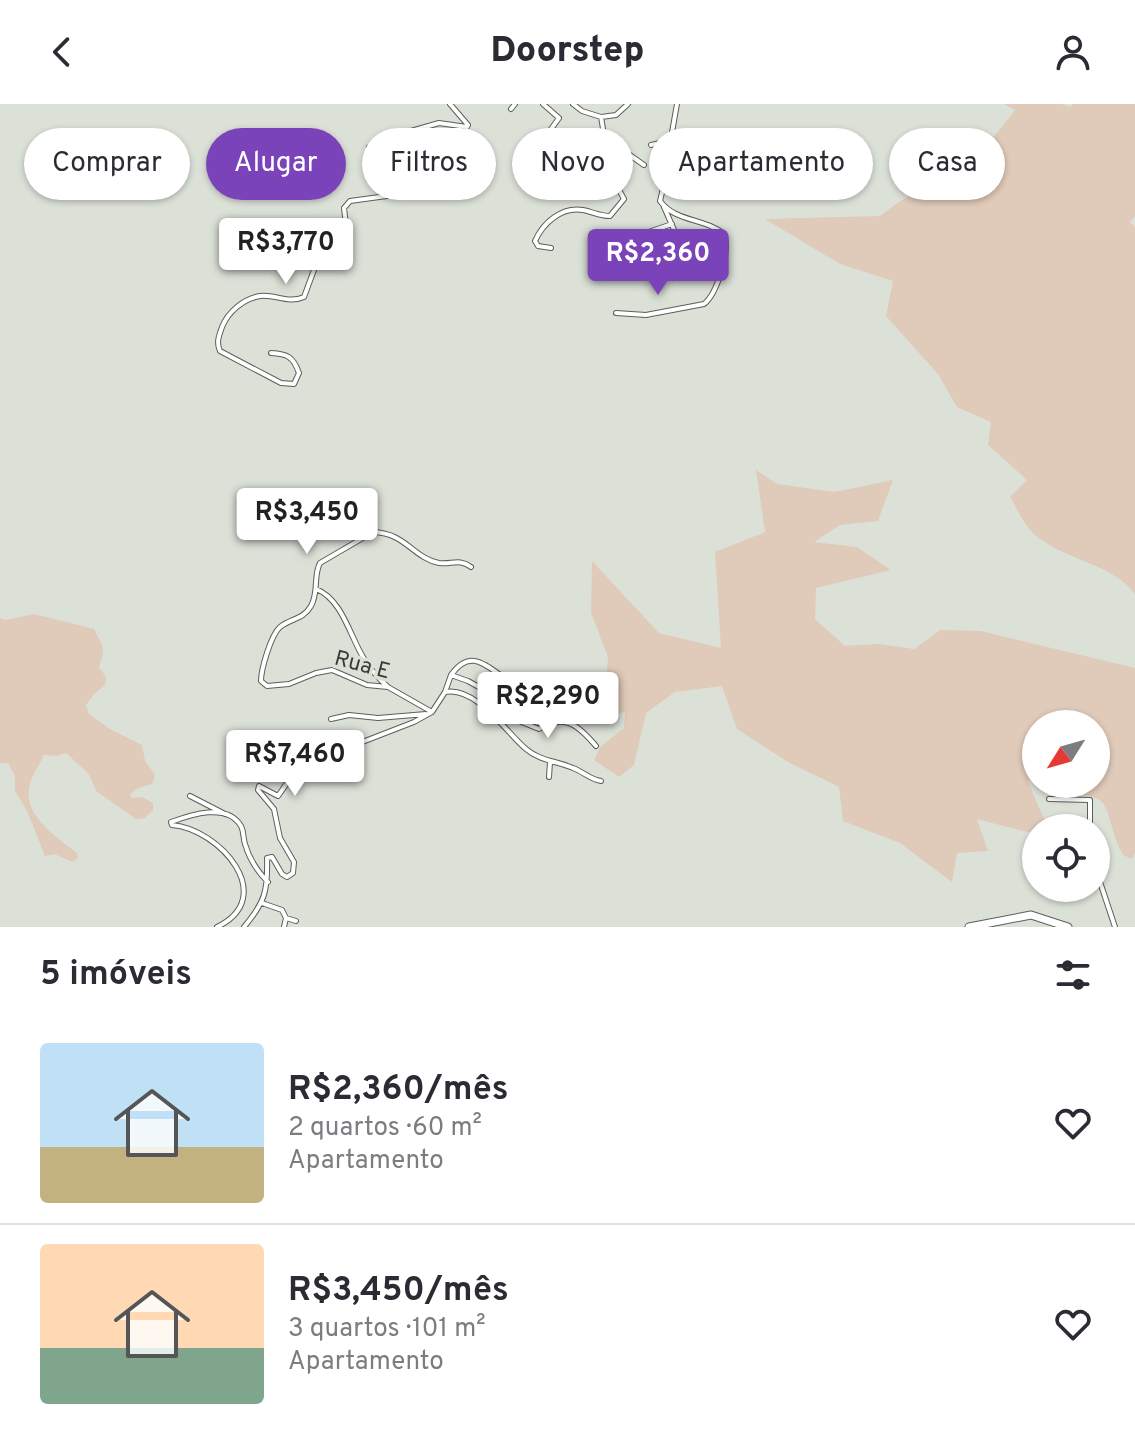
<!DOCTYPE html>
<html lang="pt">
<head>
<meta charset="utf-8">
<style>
  :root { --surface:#fff; --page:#f2f2f3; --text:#2b2b33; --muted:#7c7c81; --line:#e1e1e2; --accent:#7b43ba }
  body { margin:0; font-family:Overpass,sans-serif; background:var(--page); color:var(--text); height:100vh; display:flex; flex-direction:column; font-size:30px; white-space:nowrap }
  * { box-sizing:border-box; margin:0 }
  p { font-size:26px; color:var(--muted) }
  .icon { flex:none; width:44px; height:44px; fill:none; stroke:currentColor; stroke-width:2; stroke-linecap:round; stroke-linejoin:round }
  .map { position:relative; height:823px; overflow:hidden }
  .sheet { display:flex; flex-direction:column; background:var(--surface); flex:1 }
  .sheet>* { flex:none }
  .banner { position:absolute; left:24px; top:24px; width:1088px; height:72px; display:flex; gap:16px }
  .needle { width:52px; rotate:233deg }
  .buttons { position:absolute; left:1022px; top:606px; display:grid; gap:16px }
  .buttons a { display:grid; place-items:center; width:88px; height:88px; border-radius:50%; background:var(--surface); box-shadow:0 2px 6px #0004; font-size:40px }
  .price { position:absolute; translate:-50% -68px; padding:0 18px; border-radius:8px; background:#fff; color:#222; font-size:26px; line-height:52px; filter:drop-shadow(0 2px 4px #0008) }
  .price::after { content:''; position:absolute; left:50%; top:48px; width:24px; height:18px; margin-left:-12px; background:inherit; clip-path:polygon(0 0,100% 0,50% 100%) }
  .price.selected { background:var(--accent); color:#fff }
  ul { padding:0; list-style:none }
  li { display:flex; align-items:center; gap:24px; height:200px; padding:0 40px }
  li+li { border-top:2px solid var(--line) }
  li span { display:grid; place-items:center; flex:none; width:224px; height:160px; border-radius:8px; color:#555 }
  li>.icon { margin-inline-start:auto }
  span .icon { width:96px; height:96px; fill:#fffc; stroke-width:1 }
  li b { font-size:34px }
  h2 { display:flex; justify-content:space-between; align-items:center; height:96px; padding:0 40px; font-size:34px }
  .pill { padding:0 28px; border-radius:36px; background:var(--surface); box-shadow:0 2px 6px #0004; font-size:28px; line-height:72px }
  .pill.selected { background:var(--accent); color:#fff }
  header { display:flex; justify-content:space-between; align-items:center; height:104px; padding:0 40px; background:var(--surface); font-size:36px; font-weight:800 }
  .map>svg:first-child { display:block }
  .green { fill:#e0cab9 }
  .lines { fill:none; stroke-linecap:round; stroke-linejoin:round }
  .minor-casing { stroke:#5b5f58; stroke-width:6 }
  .primary-casing { stroke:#5b5f58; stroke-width:9 }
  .minor { stroke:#fff; stroke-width:4 }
  .primary { stroke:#fff; stroke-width:7 }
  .labels { text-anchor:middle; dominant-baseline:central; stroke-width:7; stroke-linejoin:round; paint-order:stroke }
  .street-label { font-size:22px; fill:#3a3b38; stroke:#dce1d8 }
</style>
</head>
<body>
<header><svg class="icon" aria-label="back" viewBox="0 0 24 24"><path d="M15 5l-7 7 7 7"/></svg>Doorstep<svg class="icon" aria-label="person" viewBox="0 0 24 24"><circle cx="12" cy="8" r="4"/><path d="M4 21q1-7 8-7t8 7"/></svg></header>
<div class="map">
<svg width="1135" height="823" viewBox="0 0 1135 823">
  <rect width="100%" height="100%" fill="#dce1d8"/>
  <path class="green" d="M1004,0H1062L1071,3L1072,0H1135V112L1130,118L1135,123V490C1112,459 1063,456 1034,430C1024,421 1017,405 1010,393L1027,376L988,341L991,318L957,303L938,270L886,212L893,177L840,160L765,115L880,112L896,100L980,50L1015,6Z
    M756,366L777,380L835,388L893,376L878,417L840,421L814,438L857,443L891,466L816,484L815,515L845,542L879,540L914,545L940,526L981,527L1135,564V749L1132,755L1123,751C1119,743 1115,735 1113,726C1106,705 1108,693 1081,691L1078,680H1096V620H1036V667L1028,678L1048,724H1036V727L1027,728L977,715L988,747L957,749L952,778L900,739L843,717L839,683L788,658L737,625L722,582L675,588L646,609L634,661L619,673L594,656L600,643L624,624L625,607L603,618L608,553L591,509L592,457L659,529L721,544L715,448L765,428Z
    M34,510L94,525C103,544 106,541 99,563L106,573L105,581L95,589L86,601L89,610L110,625L142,641L145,657L155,671L152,680L138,684L130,690L132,694L142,693L153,699V706L145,714L136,715L96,687L89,670L66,649L57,652L44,651C41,659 35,666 32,674C17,708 54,731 77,749L78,754L72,758L55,750L45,752L27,707L15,687V672L8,659H0V514L5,516Z"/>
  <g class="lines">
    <g class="minor-casing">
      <path id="minor" d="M543,0L559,14L544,35
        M511,5L515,0
        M601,13L616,11L628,0
        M607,40L624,47L644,61
        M651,41L670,37
        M632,132L640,131L672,120
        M551,144L538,142L535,137C543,119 562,102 583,106C593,108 600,112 610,112L624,95L611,71L601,13L582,7L573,0
        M650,170L665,164L675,128L664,103
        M616,209L646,211L704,200C717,190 731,145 724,130C705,114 675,118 660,97L670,55L671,34L677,0
        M271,249C287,250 293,252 299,269L294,280L281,279L220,247C216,238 219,232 222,223C228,208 243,195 260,192C275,190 288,200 304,193L321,147L347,129L344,104L350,97L416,88L426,83L425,78L391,61L369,43L383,35L439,19L467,23L468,21L450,0
        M316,485C342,495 350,532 363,553C369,564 378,574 388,583
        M451,571C470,544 485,561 506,575C513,581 534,586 543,586C550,586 556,582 561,578
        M445,588L451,571L468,577L497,593
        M432,608L388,583L367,581L332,566L316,569L289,580L267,582L261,577C261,565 271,531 280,523C291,514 303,516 311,502C319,488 313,472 320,459L373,428C406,429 413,454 439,459C451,461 459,454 471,463
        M331,615L349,611L378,614L426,610
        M501,616L509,613L539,625C565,609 578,621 596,642
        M549,673L550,658
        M190,692L225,710
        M1049,695L1090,696V724
        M1096,766L1115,823
        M262,799L282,806L286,814L284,823
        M286,814L296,817
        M217,823C279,793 220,725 172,721L171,718C190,711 227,698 241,722C244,728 243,734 245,740C249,754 258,768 268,778
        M244,823C265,798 268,787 267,754L272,753L282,770L287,773L293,769L294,758L280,734L274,705L258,686L259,682L278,692L292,672L308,659L414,618L432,608L445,588C476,582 506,628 526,645C540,657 557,657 573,664C584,668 589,675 601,677"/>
    </g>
    <g class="primary-casing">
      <path id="primary" d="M969,823L1031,811L1068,823"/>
    </g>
    <use href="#minor" class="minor"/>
    <use href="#primary" class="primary"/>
  </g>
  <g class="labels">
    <g class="street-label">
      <text transform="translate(362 562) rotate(15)">Rua E</text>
    </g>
  </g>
</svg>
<div class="buttons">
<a><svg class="needle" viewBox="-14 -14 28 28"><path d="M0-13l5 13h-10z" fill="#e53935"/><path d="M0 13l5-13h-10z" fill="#7c7c81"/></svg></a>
<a><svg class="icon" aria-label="locate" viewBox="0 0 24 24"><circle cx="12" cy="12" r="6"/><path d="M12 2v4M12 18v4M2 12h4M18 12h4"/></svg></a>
</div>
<b class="price" style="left:286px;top:182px">R$3,770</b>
<b class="price selected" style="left:658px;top:193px">R$2,360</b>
<b class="price" style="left:307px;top:452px">R$3,450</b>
<b class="price" style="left:548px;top:636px">R$2,290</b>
<b class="price" style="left:295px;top:694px">R$7,460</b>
<div class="banner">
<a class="pill">Comprar</a>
<a class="pill selected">Alugar</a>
<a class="pill">Filtros</a>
<a class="pill">Novo</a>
<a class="pill">Apartamento</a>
<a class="pill">Casa</a>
</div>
</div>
<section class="sheet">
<h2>5 imóveis<svg class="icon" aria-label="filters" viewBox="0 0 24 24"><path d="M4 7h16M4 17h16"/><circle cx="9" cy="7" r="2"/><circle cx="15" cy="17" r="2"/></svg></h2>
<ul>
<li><span style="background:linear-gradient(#bfe0f5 65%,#c2b280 0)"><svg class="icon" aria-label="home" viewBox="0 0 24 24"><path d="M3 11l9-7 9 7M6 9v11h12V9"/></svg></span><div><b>R$2,360/mês</b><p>2 quartos · 60 m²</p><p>Apartamento</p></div><svg class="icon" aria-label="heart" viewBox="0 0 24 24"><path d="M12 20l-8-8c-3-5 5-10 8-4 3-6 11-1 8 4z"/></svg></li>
<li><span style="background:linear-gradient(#ffd9b3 65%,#7fa58c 0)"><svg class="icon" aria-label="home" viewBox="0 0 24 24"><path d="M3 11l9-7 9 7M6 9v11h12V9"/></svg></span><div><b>R$3,450/mês</b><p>3 quartos · 101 m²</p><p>Apartamento</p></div><svg class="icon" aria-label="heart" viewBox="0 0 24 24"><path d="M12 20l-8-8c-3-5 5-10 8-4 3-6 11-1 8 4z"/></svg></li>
</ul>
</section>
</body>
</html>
